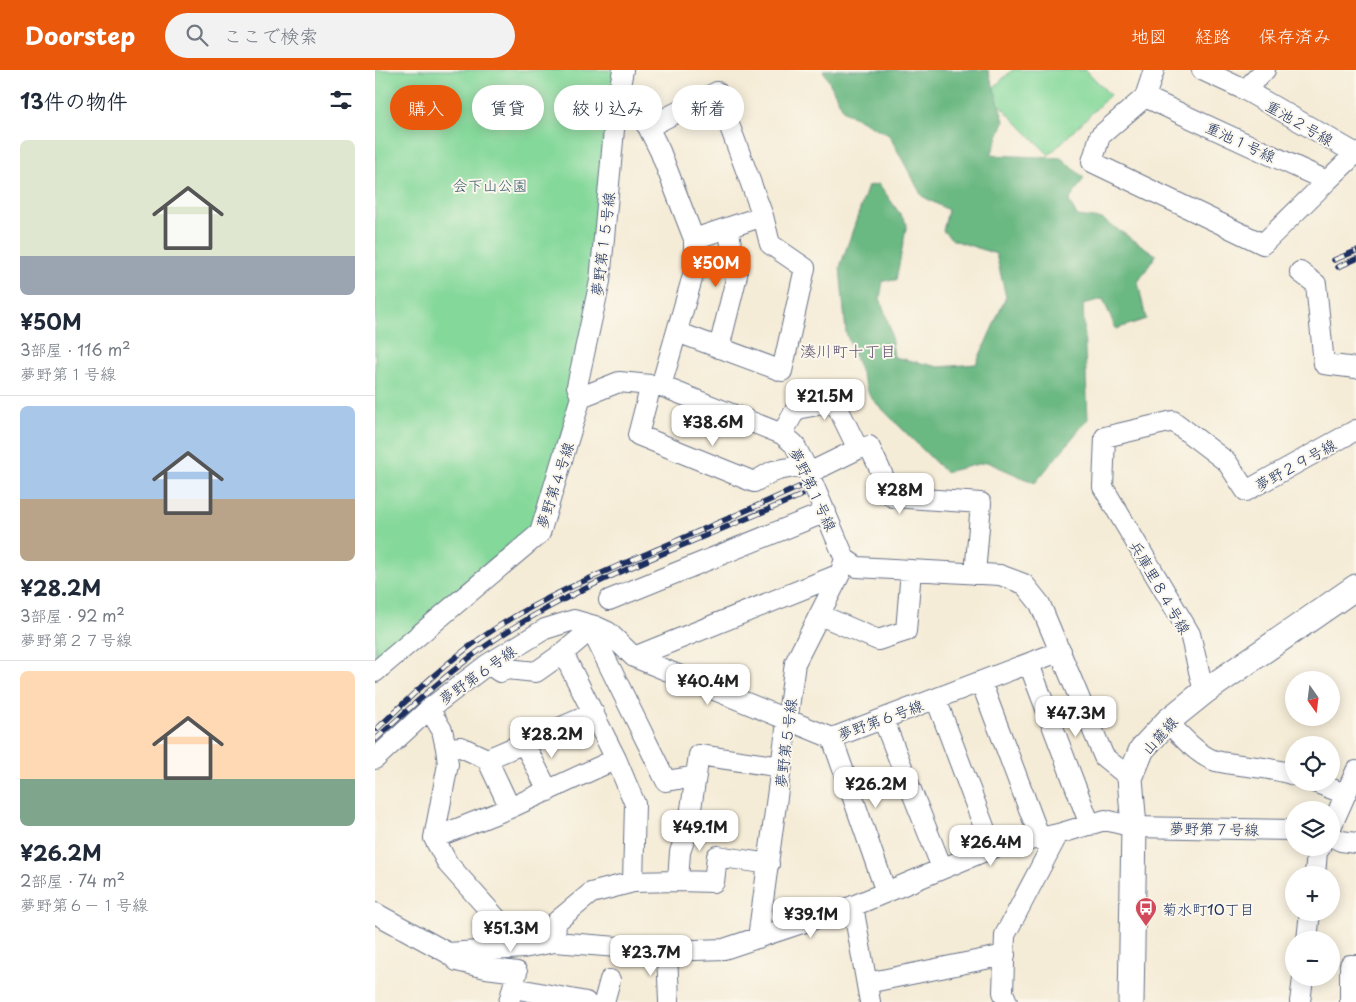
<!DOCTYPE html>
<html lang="ja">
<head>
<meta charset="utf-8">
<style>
  :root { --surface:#fff; --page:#f2f2f3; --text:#1f2937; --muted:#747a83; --line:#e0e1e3; --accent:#ea580c }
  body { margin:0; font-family:"Playpen Sans","Klee One",sans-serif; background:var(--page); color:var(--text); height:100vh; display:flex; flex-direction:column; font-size:19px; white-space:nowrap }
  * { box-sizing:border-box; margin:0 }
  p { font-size:16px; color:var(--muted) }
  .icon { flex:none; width:28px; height:28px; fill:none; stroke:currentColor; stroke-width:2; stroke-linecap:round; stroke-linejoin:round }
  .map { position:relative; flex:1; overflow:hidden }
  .drawer { display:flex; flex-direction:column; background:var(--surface); width:375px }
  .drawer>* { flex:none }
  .banner { position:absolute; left:15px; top:15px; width:475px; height:45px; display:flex; gap:10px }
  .needle { width:32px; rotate:166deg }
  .buttons { position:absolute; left:910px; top:601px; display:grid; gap:10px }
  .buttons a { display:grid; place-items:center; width:55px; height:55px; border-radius:50%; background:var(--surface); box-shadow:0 2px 12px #0003; font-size:25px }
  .price { position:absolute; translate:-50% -42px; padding:0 11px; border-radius:10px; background:#fff; color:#222; font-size:16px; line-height:32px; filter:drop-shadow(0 1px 2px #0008) }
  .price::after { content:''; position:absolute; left:50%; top:30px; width:15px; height:11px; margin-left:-8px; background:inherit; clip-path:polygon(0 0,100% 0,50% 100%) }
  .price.current { background:var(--accent); color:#fff }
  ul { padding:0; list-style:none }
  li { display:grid; align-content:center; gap:10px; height:265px; padding:0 20px }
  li+li { border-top:1px solid var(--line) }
  li span { display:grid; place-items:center; height:155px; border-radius:8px; color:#555 }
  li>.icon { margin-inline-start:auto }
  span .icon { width:90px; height:90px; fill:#fffc; stroke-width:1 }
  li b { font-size:21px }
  h2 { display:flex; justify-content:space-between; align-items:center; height:60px; padding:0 20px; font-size:21px }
  .chip { padding:0 18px; border-radius:22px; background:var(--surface); box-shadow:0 2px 12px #0003; font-size:18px; line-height:45px }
  .chip.current { background:var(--accent); color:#fff }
  header { display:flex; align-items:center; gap:30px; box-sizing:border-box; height:70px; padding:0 25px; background:var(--accent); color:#fff }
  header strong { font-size:24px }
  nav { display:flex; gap:28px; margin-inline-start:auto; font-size:18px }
  .search { width:350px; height:45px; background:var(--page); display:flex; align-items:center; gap:12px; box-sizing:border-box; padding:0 18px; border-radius:28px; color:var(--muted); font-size:19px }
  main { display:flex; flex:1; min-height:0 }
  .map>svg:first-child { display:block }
  .green { fill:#84d89a; stroke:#50847c }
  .forest { fill:#6bb882; stroke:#437470 }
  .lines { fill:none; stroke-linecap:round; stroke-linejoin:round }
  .minor-casing { stroke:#677188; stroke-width:22 }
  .major-casing { stroke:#677188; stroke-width:27 }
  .minor { stroke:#fff; stroke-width:20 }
  .major { stroke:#fff; stroke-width:25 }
  .rail-casing { stroke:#1b2f5e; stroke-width:5.5 }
  .rail { stroke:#fbf7ec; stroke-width:4; stroke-dasharray:11; stroke-linecap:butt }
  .labels { text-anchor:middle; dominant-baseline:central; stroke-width:4; stroke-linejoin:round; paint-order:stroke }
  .street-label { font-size:15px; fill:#1b2f5e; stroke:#fbf7ec }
  .park-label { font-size:15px; fill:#35596d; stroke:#fbf7ec }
  .poi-label { font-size:15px; fill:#1b2f5e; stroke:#fbf7ec; text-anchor:start }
  .neighbourhood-label { font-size:16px; fill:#605472; stroke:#fbf7ec }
</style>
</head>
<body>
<header>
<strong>Doorstep</strong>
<div class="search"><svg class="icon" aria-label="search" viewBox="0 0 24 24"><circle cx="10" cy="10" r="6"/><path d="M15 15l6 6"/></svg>ここで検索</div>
<nav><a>地図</a><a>経路</a><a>保存済み</a></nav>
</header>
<main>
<section class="drawer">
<h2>13件の物件<svg class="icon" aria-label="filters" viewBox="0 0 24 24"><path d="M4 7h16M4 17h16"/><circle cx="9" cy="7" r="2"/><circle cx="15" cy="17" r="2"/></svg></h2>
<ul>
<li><span style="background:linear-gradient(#dfe7d0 75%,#9aa5b1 0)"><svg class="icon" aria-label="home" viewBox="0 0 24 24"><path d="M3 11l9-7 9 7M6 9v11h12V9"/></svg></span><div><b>¥50M</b><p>3部屋 · 116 m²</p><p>夢野第１号線</p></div></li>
<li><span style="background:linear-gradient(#a9c7e8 60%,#b9a48a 0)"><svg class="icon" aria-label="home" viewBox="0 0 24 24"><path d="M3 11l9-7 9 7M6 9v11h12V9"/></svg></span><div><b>¥28.2M</b><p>3部屋 · 92 m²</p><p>夢野第２７号線</p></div></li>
<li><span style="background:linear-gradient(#ffd9b3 70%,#7fa58c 0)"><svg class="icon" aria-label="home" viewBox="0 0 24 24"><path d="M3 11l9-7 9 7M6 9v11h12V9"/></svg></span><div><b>¥26.2M</b><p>2部屋 · 74 m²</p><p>夢野第６－１号線</p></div></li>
</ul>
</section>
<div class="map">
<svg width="981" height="932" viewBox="0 0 981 932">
  <rect width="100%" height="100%" fill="#fbf7ec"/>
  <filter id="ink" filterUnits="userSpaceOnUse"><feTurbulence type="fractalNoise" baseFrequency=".02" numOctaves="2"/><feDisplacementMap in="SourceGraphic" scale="10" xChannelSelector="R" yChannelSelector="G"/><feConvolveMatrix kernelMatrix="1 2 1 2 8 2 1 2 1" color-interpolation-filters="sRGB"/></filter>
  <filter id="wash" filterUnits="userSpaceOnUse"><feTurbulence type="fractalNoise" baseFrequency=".0096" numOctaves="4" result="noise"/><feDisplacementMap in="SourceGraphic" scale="20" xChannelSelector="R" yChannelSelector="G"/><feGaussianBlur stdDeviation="1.12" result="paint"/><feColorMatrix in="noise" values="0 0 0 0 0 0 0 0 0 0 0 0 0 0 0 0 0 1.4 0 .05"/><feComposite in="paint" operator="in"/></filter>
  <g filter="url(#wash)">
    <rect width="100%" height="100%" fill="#f5ecd7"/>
    <path class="green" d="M0,0H241L220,210L196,338L159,454L113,496L0,592Z
      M637,0H711L735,25L674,85L613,23Z"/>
    <path class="forest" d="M448,0H613L629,51L616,85L686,88L709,108L694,131L702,146L727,149L781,185L763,212L771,249L741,259L728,229L708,234L713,349L660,413L612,392L570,402L495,327L471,263L465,197L493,116L504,114L532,154L521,210L508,211L505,228L515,258L519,287L564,297L601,294L631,227L621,184L578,170L568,161L573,140L547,126L514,65L469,41Z"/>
  </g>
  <g filter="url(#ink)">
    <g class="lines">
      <g class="minor-casing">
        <path id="minor" d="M779,0L770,27L952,111L981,83
          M827,0L870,20L980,83
          M244,19L273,57L285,81L319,169V202L286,316L407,364L419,374L430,395L470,489L482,497L625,505L649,514L665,534L729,687L755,708
          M870,20L890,0
          M770,27L725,66L717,92L888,174L952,111
          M273,57L342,22L388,146L395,174L430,198L407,301L302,262
          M319,169L388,146
          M925,202L941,214L949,294L981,298
          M344,278L362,205L353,158
          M276,315L263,365L379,412L398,401L430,395
          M206,327L202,316L225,211L241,38L248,0
          M407,364L421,339L460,332L483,379
          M434,403L483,379L494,376L518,427L606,433L600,504
          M234,530L451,442
          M445,545L503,570L531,561L536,500
          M216,559L291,711L321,706
          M259,587L465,504
          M113,594L125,602L132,599L161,602L188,583
          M654,594L715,755
          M0,602L165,463L206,327L244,312L286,316
          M606,612L665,768
          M829,622L815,564L728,417L730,367L798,351L852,392L871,421L981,360
          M561,629L617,778
          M54,639L67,660L71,678L73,694L59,768L73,794L148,878
          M508,649L567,798
          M793,651C803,664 825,687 841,691C867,697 894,696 919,705
          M457,668L511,822
          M149,673L173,721
          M71,678L86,677L112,689L219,643
          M0,689L54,639L113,594L170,559L199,550L220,556L233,562L259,587L457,668L686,581
          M112,689L135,738
          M939,712L970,724
          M956,757L981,701
          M956,766L966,771L981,773
          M59,768L135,738L241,689
          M940,805L942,782L945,778
          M303,811L305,782L313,759L324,685L407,697
          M258,812L303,811L339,812L342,786L394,794
          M478,836L495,932
          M0,843L73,883L82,891L111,898L142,902L134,932
          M383,868L420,593L465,504L470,489
          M932,870L935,842
          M180,872L181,852L216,823L258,812L260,734L241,689L188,583L220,556
          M292,881L294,932
          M73,883L148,878L180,872L292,881L349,879L478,836L617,778L683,764L730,750L759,757L919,760
          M492,913L630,885
          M139,918L211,932
          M229,932L235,910
          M632,932L628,922L630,865L683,764
          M925,932L928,908
          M975,932V895H981"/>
      </g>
      <g class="major-casing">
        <path id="major" d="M756,932L759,757L755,708L767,679L793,651L829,622L981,517"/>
      </g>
      <use href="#minor" class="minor"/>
      <use href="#major" class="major"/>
      <g class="rail-casing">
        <path id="rail" d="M959,190L981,181
          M963,197L981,189
          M2,659C39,623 77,586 121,558C172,525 229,502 285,478C331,458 378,438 424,417
          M0,670C40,633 80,596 125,566C216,507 328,469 427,425"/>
      </g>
      <use href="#rail" class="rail"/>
    </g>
  </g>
  <defs>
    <g id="bus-pin" transform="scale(1.125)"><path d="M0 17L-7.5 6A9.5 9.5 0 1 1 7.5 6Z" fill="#d1495b" stroke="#fbf7ec"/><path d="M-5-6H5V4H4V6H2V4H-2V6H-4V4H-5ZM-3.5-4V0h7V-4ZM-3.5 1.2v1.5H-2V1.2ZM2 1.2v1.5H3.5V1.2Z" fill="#fff"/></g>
  </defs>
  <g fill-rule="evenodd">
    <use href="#bus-pin" x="771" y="838"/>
  </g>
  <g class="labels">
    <g class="street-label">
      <text transform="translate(925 52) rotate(30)">重池２号線</text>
      <text transform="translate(866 71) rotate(25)">重池１号線</text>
      <text transform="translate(227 174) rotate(-83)">夢野第１５号線</text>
      <text transform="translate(920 394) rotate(-29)">夢野２９号線</text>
      <text transform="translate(179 415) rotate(-72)">夢野第４号線</text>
      <text transform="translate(439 419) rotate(65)">夢野第１号線</text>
      <text transform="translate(786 517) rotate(60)">兵庫里８４号線</text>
      <text transform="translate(102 604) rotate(-35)">夢野第６号線</text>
      <text transform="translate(505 649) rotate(-20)">夢野第６号線</text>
      <text transform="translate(784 665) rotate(-48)">山麓線</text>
      <text transform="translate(410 673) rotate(-83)">夢野第５号線</text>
      <text transform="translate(839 758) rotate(1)">夢野第７号線</text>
    </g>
    <g class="park-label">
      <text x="115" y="114">会下山公園</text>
    </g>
    <g class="poi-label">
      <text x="787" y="838">菊水町10丁目</text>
    </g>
    <g class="neighbourhood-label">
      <text x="473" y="280">湊川町十丁目</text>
    </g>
  </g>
</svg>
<div class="buttons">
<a><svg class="needle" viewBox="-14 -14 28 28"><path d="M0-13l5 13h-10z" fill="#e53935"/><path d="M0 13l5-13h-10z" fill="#747a83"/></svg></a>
<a><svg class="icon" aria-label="locate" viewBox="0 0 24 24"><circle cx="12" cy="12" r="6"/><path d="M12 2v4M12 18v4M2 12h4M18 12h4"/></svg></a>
<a><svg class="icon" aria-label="layers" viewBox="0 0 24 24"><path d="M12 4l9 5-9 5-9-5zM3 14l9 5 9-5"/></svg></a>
<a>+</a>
<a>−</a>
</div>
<b class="price current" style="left:341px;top:218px">¥50M</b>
<b class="price" style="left:450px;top:351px">¥21.5M</b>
<b class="price" style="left:338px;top:377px">¥38.6M</b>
<b class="price" style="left:525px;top:445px">¥28M</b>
<b class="price" style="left:333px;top:636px">¥40.4M</b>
<b class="price" style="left:701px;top:668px">¥47.3M</b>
<b class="price" style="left:177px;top:689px">¥28.2M</b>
<b class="price" style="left:501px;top:739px">¥26.2M</b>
<b class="price" style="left:325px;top:782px">¥49.1M</b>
<b class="price" style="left:616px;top:797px">¥26.4M</b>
<b class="price" style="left:436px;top:869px">¥39.1M</b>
<b class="price" style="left:136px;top:883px">¥51.3M</b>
<b class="price" style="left:276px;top:907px">¥23.7M</b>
<div class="banner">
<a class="chip current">購入</a>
<a class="chip">賃貸</a>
<a class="chip">絞り込み</a>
<a class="chip">新着</a>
</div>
</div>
</main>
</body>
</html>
